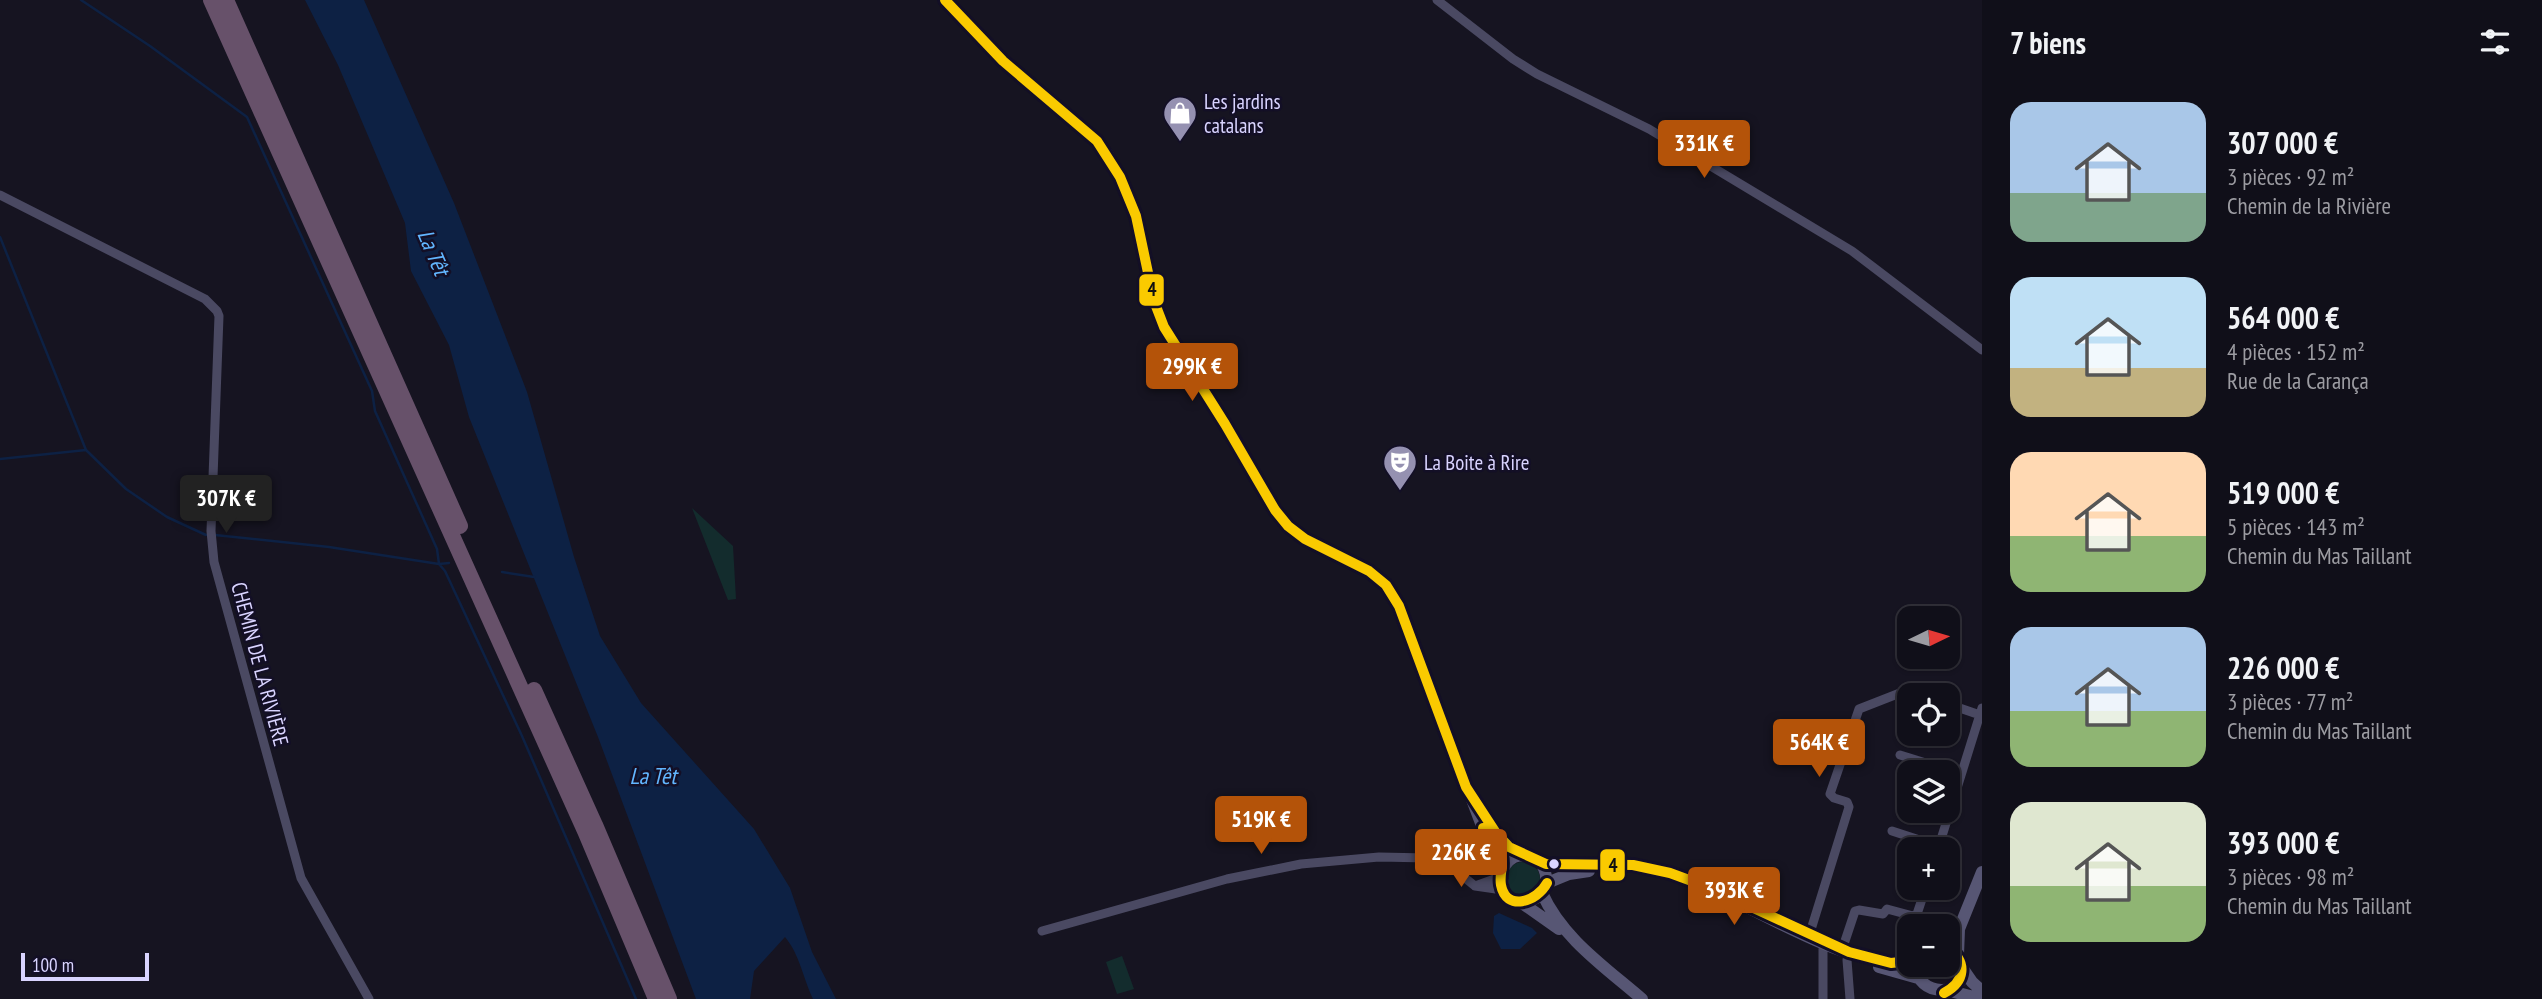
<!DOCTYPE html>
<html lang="fr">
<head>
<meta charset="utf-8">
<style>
  :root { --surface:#100f19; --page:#191822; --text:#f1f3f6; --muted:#9c9ca2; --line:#302f38; --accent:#b45309 }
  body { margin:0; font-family:"PT Sans Narrow",sans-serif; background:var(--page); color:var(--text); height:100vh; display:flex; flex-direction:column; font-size:26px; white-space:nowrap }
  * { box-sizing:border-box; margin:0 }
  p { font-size:23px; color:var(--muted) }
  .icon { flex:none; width:38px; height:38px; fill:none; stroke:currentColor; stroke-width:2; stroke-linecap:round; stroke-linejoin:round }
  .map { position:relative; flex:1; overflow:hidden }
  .drawer { display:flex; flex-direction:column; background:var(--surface); width:560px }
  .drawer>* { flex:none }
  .needle { width:46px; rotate:85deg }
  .tools { position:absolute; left:1897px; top:606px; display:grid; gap:14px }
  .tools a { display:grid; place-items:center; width:63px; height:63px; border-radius:14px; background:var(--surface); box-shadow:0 2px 5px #0004,0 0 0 2px var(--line); font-size:35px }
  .scale { position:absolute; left:21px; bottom:18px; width:128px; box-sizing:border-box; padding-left:7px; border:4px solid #d9d4ff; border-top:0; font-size:19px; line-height:24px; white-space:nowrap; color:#d9d4ff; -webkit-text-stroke:5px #130f26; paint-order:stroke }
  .price { position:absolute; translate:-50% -60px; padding:0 16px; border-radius:7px; background:var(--accent); color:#fff; font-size:23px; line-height:46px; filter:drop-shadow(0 2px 4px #0008) }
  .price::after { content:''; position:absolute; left:50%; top:42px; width:21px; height:16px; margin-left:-10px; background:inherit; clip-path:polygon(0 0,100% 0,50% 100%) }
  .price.active { background:#222; color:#fff }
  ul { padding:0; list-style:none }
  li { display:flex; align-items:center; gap:21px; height:175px; padding:0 28px }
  li span { display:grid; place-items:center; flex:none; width:196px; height:140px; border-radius:21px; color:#555 }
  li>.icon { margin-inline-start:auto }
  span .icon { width:84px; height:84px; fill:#fffc; stroke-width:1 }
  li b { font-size:30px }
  h2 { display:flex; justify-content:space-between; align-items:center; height:84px; padding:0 28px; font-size:30px }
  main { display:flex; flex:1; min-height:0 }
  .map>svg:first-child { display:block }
  .green { fill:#132c2d }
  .water { fill:#0d2144 }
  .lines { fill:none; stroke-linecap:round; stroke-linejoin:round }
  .stream { stroke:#0d2144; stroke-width:2.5 }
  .street { stroke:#4a4962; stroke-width:9 }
  .secondary { stroke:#575674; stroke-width:12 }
  .highway { stroke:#67516a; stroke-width:16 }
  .bus-1-casing { stroke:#130f26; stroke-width:16 }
  .bus-1 { stroke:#faca00; stroke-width:10 }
  .bus-dot { fill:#d9d4ff; stroke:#130f26; stroke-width:2.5 }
  .labels { text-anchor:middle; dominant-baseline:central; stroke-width:5; stroke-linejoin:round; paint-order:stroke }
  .poi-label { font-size:21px; fill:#d9d4ff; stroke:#130f26; text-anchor:start }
  .street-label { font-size:21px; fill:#d9d4ff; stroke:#130f26 }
  .water-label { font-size:23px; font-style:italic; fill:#62b6ff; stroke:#130f26 }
  .line-badge { stroke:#130f26; stroke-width:2.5 }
  .pale-badge-label { font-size:19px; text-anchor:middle; font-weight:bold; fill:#111 }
</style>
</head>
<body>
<main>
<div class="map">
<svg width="1982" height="999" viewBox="0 0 1982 999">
  <rect width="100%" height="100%" fill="#161421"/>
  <path class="green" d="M692,508L733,546L736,599L728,600Z
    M1506 879a17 17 0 1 1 34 0a17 17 0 1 1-34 0Z
    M1122,956L1134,989L1117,994L1106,962Z"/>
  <path class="water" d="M305,0H364L454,203L527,392L574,557L600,636L641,703L754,829L790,888L812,952L836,999H813C803,978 800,955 785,937L754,971L750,999H696L598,737L469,417L449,345L411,271L405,223L338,65Z
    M1499,913L1532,928L1537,933L1520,949H1501L1493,933L1494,916Z"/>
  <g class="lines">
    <path class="stream" d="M81,0L150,46L247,117L372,391L375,411L437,549L439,564L445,571L522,736L636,999
      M0,237L86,450L126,489L167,517L206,535
      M0,459L86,450
      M215,535L329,547L439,564L449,563
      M502,572L534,577"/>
    <path class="street" d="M1437,0L1513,59L1537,74L1649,129L1852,251L1982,350
      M0,195L205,299L217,311L219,316L211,531L214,562L301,878L369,999
      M1948,704L1980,715
      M1900,755L1961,774
      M1892,831L1938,846
      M1938,849L1982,708
      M1500,877L1475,886L1503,890
      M1042,931L1227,879L1301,864L1379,857L1428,858L1439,860L1450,866L1475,886
      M1809,936L1849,807L1847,802L1834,798L1830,794L1859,709L1905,691L1918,695
      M1823,949V999
      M1842,950L1855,911L1859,910L1883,914L1887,909L1913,916L1917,914L1926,887
      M1847,960L1850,999"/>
    <path class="secondary" d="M945,0L1003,61L1097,141L1108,155L1120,177L1136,216L1154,301L1164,327L1225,424L1275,510L1288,526L1305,539L1369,571L1386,585L1399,606L1482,826C1488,834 1497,843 1500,853C1505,870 1493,906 1527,901C1549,898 1551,873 1538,860
      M1493,828L1509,847L1524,855
      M1502,870C1518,841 1536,864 1558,865C1597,866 1632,862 1670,873C1737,893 1842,971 1909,961
      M1547,883L1569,874L1589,871
      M1542,893C1562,938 1605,967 1642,999
      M1519,901L1559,929
      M1958,955L1959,929L1982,872
      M1917,964C1913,999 1972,998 1962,964C1960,956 1955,951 1948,948
      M1879,967L1918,978
      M1963,969L1972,982L1982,991
      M1950,991L1982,999"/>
    <path class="highway" d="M211,0L585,831L656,999
      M226,0L460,526
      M534,690L595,825L669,999"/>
    <g class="bus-1-casing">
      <path id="bus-1" d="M945,0L1003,61L1097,141L1120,177L1136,216L1154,301L1164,327L1225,424L1275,510L1288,526L1305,539L1369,571L1386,585L1399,606L1466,787L1496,833L1509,847L1546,864L1633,865L1670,873L1708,887L1849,952L1891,963L1909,961
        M1483,828C1490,837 1498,846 1501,856C1504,866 1499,875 1501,885C1506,912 1537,902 1547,883
        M1944,993C1965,982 1968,962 1948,948"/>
    </g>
    <use href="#bus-1" class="bus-1"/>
  </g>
  <defs>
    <g id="shop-pin" transform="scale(1.75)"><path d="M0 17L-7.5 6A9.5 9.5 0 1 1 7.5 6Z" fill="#9591b1" stroke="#130f26"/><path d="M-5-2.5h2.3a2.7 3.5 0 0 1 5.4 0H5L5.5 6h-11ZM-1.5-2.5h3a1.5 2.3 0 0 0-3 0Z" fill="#fff"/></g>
    <g id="theatre-pin" transform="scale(1.75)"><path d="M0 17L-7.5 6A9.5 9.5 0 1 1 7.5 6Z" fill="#9591b1" stroke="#130f26"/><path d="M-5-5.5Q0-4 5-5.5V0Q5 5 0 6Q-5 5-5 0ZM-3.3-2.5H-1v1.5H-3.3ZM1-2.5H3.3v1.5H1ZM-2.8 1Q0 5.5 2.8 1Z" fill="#fff"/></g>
  </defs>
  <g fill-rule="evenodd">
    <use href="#shop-pin" x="1180" y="113"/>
    <use href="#theatre-pin" x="1400" y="462"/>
  </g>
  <circle class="bus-dot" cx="1554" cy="864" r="6"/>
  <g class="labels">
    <g class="poi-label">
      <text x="1204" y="101">Les jardins<tspan x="1204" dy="24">catalans</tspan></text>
      <text x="1424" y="462">La Boite à Rire</text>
    </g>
    <g class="street-label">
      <text transform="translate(260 664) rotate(75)">CHEMIN DE LA RIVIÈRE</text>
    </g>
    <g class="water-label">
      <text transform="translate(434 252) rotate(67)">La Têt</text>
      <text x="653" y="775">La Têt</text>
    </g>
  </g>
  <g class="line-badge">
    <rect x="1138" y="273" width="27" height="34" rx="7" fill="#faca00"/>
    <rect x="1599" y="848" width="27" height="34" rx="7" fill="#faca00"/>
  </g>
  <g class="pale-badge-label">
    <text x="1152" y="296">4</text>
    <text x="1613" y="872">4</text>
  </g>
</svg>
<div class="tools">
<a><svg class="needle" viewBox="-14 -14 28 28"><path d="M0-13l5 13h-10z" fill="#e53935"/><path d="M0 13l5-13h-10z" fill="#9c9ca2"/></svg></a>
<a><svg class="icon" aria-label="locate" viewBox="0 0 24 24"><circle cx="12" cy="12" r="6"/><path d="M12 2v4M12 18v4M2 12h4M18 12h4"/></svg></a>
<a><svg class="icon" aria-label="layers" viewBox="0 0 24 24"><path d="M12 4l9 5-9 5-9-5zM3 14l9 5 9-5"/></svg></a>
<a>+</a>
<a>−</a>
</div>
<div class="scale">100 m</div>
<b class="price" style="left:1704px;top:180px">331K €</b>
<b class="price" style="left:1192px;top:403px">299K €</b>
<b class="price active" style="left:226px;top:535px">307K €</b>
<b class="price" style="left:1819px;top:779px">564K €</b>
<b class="price" style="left:1261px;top:856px">519K €</b>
<b class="price" style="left:1461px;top:889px">226K €</b>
<b class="price" style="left:1734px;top:927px">393K €</b>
</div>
<section class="drawer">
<h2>7 biens<svg class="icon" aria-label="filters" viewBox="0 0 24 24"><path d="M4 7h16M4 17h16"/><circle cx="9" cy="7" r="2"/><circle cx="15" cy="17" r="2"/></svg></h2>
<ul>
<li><span style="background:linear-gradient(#a9c7e8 65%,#7fa58c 0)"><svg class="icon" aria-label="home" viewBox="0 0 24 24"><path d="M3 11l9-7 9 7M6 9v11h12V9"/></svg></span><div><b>307 000 €</b><p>3 pièces · 92 m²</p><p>Chemin de la Rivière</p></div></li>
<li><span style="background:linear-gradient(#bfe0f5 65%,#c2b280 0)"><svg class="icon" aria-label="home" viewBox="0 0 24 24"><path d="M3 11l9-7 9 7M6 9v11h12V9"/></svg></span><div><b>564 000 €</b><p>4 pièces · 152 m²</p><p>Rue de la Carança</p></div></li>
<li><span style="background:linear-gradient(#ffd9b3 60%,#8fb573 0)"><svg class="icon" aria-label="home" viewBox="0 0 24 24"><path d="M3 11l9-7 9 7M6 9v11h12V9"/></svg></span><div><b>519 000 €</b><p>5 pièces · 143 m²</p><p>Chemin du Mas Taillant</p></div></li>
<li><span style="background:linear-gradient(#a9c7e8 60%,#8fb573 0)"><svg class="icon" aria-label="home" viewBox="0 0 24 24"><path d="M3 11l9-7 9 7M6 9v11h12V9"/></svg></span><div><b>226 000 €</b><p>3 pièces · 77 m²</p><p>Chemin du Mas Taillant</p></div></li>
<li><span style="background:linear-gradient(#dfe7d0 60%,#8fb573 0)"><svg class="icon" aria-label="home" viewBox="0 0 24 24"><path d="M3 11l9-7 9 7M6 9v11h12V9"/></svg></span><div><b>393 000 €</b><p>3 pièces · 98 m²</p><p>Chemin du Mas Taillant</p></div></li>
</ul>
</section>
</main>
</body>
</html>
